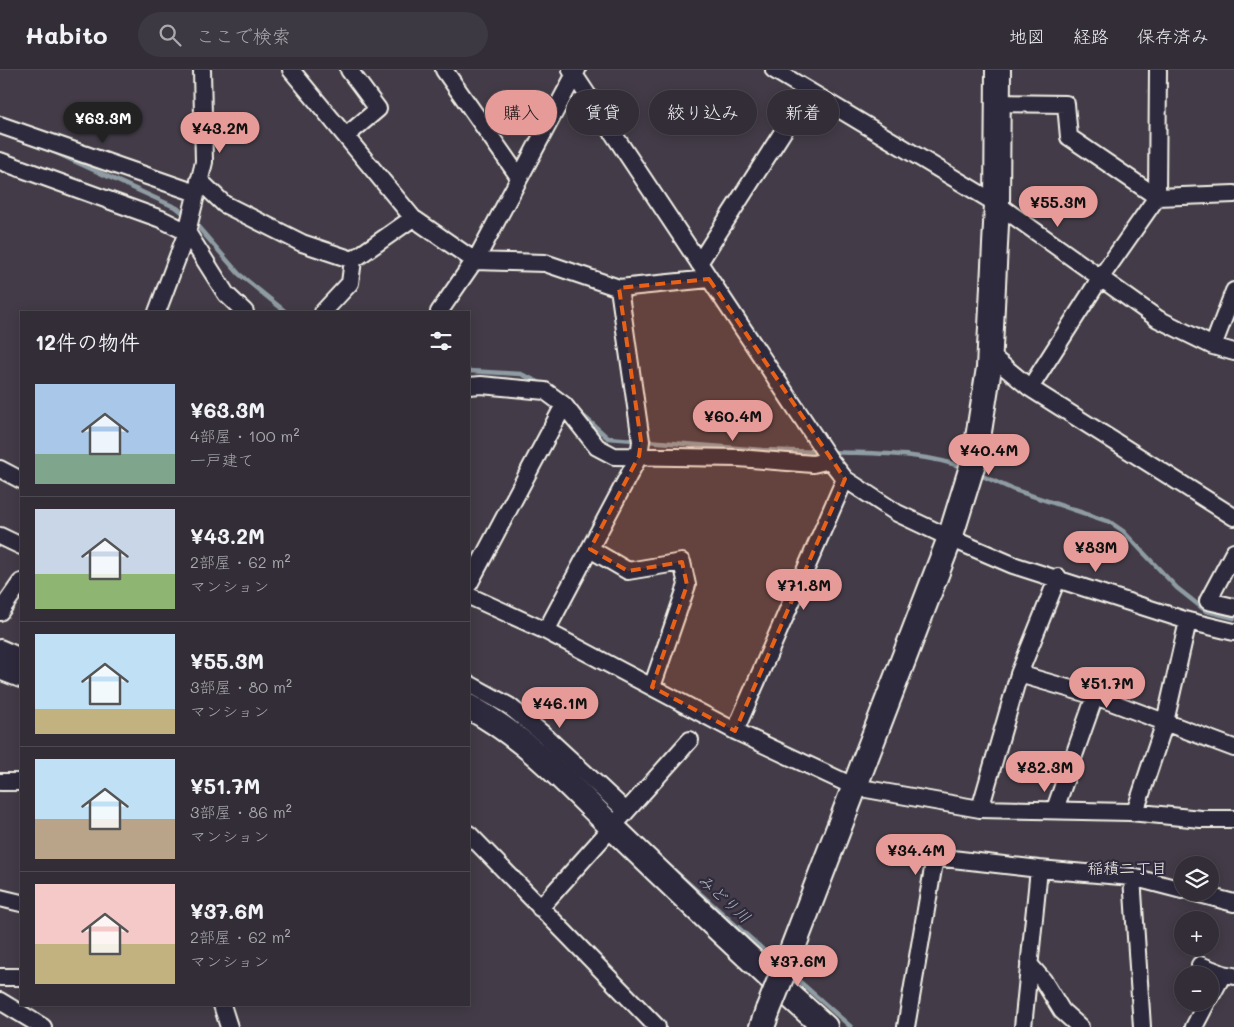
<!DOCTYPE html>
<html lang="ja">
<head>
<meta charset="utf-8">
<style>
  :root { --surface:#322d36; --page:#3d3942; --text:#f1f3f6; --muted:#a8a8ad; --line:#4d4951; --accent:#e69b98 }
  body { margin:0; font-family:Mali,"Klee One",sans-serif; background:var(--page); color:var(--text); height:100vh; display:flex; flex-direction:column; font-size:19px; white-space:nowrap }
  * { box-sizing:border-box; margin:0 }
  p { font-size:16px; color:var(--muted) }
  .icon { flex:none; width:28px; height:28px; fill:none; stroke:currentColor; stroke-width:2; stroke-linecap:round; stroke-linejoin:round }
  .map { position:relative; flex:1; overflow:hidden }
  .side { position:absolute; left:20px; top:241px; width:450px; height:695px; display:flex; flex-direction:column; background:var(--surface); border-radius:0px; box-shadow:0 2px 12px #0003,0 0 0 1px var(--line) }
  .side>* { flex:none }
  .banner { position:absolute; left:485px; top:20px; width:475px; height:45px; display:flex; gap:10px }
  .fabs { position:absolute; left:1174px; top:786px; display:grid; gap:10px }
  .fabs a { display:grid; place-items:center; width:45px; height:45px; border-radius:50%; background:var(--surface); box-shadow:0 2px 12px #0003,0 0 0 1px var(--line); font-size:25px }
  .price { position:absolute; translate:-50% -42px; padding:0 11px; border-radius:18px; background:var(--accent); color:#111; font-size:16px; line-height:32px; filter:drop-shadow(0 1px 2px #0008) }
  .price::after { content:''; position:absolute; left:50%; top:30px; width:15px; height:11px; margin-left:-8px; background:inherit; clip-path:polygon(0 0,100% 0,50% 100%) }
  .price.on { background:#222; color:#fff }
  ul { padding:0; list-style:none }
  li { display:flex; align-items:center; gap:15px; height:125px; padding:0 15px }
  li+li { border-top:1px solid var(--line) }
  li span { display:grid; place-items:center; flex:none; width:140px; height:100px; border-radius:0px; color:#555 }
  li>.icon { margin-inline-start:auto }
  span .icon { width:60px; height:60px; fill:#fffc; stroke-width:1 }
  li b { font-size:21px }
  h2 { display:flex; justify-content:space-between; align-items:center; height:60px; padding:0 15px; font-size:21px }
  .chip { padding:0 18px; border-radius:22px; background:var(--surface); box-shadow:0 2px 12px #0003,0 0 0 1px var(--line); font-size:18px; line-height:45px }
  .chip.on { background:var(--accent); color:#111 }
  header { display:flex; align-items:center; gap:30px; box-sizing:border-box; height:70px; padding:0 25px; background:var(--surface); border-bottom:1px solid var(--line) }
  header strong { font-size:24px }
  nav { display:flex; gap:28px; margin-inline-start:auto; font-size:18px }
  .search { width:350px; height:45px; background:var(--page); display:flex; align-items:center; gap:12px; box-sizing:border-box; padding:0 18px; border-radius:28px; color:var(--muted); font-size:19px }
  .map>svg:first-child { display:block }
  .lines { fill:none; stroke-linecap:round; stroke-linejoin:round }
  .stream { stroke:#8f9ca3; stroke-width:4.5 }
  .street-casing { stroke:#f4f1e8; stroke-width:20 }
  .secondary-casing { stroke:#f4f1e8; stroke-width:28 }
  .street { stroke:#2f2a3d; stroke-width:16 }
  .secondary { stroke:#2f2a3d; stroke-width:24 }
  .secondary-bridge-casing { stroke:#f4f1e8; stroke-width:28; stroke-linecap:butt }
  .secondary-bridge { stroke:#2f2a3d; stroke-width:24 }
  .marked { fill:#e96117; fill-opacity:0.2; stroke:#e96117; stroke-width:4; stroke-dasharray:10 6; stroke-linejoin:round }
  .labels { text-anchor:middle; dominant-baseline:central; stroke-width:4.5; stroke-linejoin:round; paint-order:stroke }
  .neighbourhood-label { font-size:16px; fill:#f4f1e8; stroke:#2f2a3d }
  .water-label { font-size:16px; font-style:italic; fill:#b0b8ba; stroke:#2f2a3d }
</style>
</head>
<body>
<header>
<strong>Habito</strong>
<div class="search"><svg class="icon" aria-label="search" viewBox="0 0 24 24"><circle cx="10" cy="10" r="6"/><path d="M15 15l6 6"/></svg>ここで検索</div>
<nav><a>地図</a><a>経路</a><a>保存済み</a></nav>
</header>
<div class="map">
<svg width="1234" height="957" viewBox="0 0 1234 957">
  <rect width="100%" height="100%" fill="#433c48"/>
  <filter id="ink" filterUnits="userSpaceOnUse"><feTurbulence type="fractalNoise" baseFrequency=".02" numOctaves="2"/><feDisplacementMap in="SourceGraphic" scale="10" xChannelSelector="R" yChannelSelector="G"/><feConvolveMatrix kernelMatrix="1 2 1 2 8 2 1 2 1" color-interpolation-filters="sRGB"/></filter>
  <g filter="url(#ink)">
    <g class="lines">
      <path class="stream" d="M52,81L177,138L187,146
        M193,151L239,204L286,242
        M469,301L521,304L545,315
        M579,342L608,368L762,380L820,382
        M831,382C871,384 926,382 964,398
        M978,404L1012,419L1110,452L1123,461L1177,518L1206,541L1234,548
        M659,787L778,893
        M790,903L851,957"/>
      <g class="street-casing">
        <path id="street" d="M291,0L413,148L475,191L545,193L619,218
          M444,0L519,107
          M571,0L830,390L845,409L897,443L950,468L1013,495L1188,551L1234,562
          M774,0L997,134L1158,249L1213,276L1234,282
          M998,33L1066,34L1069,67L1157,127L1234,124
          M0,55L196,123
          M346,66L378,39L349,0
          M0,91L161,149L187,162L226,224L245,242
          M199,110L224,134L302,173L353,190
          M699,193L809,21
          M157,242L187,162L204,92L202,0
          M323,242L350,213L353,190L413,148
          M439,242L479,184L577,0
          M1213,276L1234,221
          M990,285L1030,318L1234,447
          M469,316L481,315L545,321L564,335L597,377L614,386L738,388L813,394L830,390
          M1030,318L1101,207L1157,127L1158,0
          M0,399L21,410
          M0,466L21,476
          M590,479L628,501L682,492L687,515L652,617
          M1234,482L1208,531L1234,537
          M469,514L564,335
          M469,526L546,561L735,661L855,717L980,739L1130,742L1201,749H1234
          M0,542L21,512
          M546,561L639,386L641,371L619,218L709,209
          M0,578L21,587
          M1019,604L1095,626L1055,739
          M469,614L509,636L543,664L626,741
          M1095,626L1234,678
          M735,661L845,409
          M0,712H21
          M980,739L1019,604L1058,507
          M1135,742L1165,652L1188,551
          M469,764L657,957
          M1132,807L1142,957
          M1192,822L1234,833
          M0,828L21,833
          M540,838L690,670
          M1029,894L1043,910L1062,941L1080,957
          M1200,895L1223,904
          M0,907H21
          M1210,928L1223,904L1234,906
          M0,931L43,957
          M222,935L229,957
          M906,957L935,787L1039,799
          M1023,957L1039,799L1132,807L1182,820
          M1194,957L1207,932"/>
      </g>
      <g class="secondary-casing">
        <path id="secondary" d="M0,597L21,605
          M469,637C525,667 566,712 611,756C681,824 752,892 825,957
          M792,880L950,468L975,387L989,298L997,134L998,0
          M762,957L768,940"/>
      </g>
      <use href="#street" class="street"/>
      <use href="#secondary" class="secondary"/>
      <g class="secondary-bridge-casing">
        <path id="secondary-bridge" d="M768,940L792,880"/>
      </g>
      <use href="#secondary-bridge" class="secondary-bridge"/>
    </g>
  </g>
  <path class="marked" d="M709,209L845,409L735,661L652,617L687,515L682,492L628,501L590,479L639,386L641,371L619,218Z"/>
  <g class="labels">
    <g class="neighbourhood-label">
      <text x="1127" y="797">稲積二丁目</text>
    </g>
    <g class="water-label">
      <text transform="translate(725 828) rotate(42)">みどり川</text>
    </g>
  </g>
</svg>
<div class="fabs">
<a><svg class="icon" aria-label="layers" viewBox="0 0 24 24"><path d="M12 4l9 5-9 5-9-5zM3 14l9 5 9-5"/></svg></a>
<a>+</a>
<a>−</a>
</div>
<b class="price on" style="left:103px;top:74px">¥63.3M</b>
<b class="price" style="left:220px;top:84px">¥43.2M</b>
<b class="price" style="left:1058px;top:158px">¥55.3M</b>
<b class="price" style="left:733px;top:372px">¥60.4M</b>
<b class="price" style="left:989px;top:406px">¥40.4M</b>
<b class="price" style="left:1096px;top:503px">¥83M</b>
<b class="price" style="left:804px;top:541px">¥71.8M</b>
<b class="price" style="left:1107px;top:639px">¥51.7M</b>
<b class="price" style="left:560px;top:659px">¥46.1M</b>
<b class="price" style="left:1045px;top:723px">¥82.3M</b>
<b class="price" style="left:916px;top:806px">¥34.4M</b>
<b class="price" style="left:798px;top:917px">¥37.6M</b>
<div class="banner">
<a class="chip on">購入</a>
<a class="chip">賃貸</a>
<a class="chip">絞り込み</a>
<a class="chip">新着</a>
</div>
<section class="side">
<h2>12件の物件<svg class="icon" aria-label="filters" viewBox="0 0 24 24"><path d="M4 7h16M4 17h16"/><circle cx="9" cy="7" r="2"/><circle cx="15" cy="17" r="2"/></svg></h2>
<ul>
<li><span style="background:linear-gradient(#a9c7e8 70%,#7fa58c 0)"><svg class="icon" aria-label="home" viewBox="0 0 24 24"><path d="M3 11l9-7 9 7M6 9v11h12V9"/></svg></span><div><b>¥63.3M</b><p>4部屋 · 100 m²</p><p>一戸建て</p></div></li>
<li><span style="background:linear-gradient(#c9d6e8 65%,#8fb573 0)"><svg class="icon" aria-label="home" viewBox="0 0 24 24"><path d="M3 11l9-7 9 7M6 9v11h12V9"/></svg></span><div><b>¥43.2M</b><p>2部屋 · 62 m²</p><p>マンション</p></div></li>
<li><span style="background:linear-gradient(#bfe0f5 75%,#c2b280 0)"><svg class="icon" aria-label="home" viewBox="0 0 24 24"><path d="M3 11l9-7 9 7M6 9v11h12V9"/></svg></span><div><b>¥55.3M</b><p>3部屋 · 80 m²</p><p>マンション</p></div></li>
<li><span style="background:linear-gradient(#bfe0f5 60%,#b9a48a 0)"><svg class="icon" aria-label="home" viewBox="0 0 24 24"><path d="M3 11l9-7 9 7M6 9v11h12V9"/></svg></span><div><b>¥51.7M</b><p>3部屋 · 86 m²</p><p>マンション</p></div></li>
<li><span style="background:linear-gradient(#f6c9c9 60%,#c2b280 0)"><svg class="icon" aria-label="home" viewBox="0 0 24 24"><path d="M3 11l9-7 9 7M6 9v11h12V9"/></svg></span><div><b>¥37.6M</b><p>2部屋 · 62 m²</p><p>マンション</p></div></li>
</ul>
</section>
</div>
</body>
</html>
